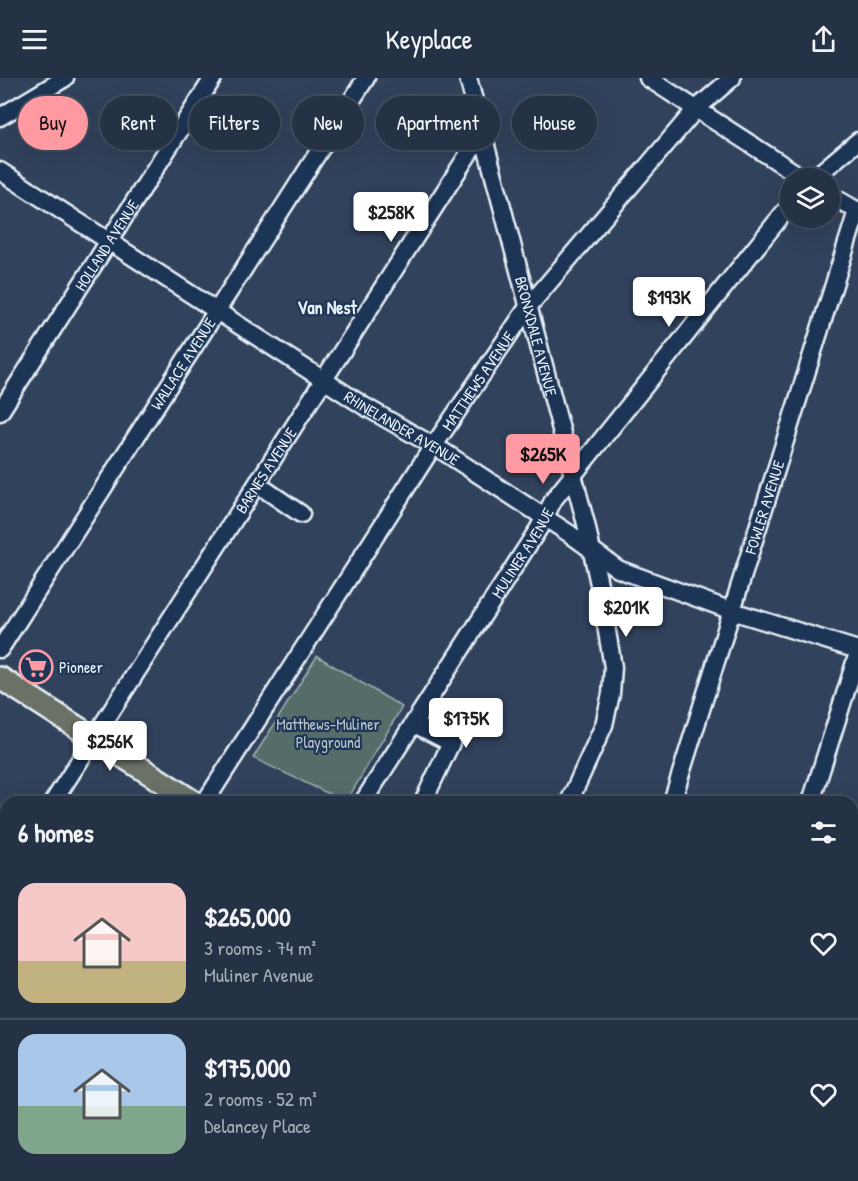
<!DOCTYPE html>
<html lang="en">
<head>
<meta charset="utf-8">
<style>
  :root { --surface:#253245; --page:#2d3a4c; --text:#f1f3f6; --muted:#a3aab3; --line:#424d5e; --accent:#ff9aa2 }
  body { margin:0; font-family:"Patrick Hand",sans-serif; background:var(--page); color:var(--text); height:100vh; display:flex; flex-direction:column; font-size:22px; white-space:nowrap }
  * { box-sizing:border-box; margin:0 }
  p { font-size:20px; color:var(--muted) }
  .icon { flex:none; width:33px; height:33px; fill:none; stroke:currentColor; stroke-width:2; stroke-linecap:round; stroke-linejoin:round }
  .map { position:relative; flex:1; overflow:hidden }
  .sheet { position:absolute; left:0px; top:718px; width:858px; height:386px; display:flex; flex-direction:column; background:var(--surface); border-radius:18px 18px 0 0; box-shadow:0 6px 24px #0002,0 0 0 2px var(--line) }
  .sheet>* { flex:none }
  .top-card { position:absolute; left:18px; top:18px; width:822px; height:54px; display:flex; gap:12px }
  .buttons { position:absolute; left:780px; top:90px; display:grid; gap:12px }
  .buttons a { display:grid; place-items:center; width:60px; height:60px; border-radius:50%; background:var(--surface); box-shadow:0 6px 24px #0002,0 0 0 2px var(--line); font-size:30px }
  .price { position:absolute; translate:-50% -51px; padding:0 14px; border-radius:6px; background:#fff; color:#222; font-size:20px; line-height:39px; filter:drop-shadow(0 2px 3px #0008) }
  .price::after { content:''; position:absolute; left:50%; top:36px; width:18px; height:14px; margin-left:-9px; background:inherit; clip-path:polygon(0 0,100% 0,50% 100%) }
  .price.current { background:var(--accent); color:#111 }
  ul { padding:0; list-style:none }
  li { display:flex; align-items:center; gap:18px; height:150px; padding:0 18px }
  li+li { border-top:2px solid var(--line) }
  li span { display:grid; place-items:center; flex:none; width:168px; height:120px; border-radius:18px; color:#555 }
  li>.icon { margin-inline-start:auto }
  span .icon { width:72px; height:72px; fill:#fffc; stroke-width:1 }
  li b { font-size:26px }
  h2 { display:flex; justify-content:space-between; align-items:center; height:72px; padding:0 18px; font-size:26px }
  .chip { padding:0 21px; border-radius:27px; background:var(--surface); box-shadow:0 6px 24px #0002,0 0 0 2px var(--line); font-size:21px; line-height:54px }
  .chip.current { background:var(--accent); color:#111 }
  header { display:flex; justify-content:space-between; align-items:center; height:78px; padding:0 18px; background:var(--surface); font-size:27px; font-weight:600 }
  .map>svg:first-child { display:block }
  .green { fill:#556d69; stroke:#9eafb0; stroke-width:1.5 }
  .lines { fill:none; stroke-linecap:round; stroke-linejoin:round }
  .minor-casing { stroke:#e8f1f8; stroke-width:21 }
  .major-casing { stroke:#e8f1f8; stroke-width:26 }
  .minor { stroke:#1d3557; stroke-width:16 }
  .major { stroke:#6a7166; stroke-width:21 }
  .labels { text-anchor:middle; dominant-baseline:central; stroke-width:4.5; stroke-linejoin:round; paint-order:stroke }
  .street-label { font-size:16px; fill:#e8f1f8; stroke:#1d3557 }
  .poi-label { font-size:16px; fill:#e8f1f8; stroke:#1d3557; text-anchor:start }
  .park-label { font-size:16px; fill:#b5c3c6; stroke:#1d3557 }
  .neighbourhood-label { font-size:18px; font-weight:bold; fill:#e8f1f8; stroke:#1d3557 }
</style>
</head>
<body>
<header><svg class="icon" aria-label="menu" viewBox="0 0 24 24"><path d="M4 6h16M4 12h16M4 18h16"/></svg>Keyplace<svg class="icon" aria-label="share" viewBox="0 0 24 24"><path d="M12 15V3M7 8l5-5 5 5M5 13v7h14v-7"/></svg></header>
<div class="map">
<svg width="858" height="1103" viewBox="0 0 858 1103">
  <rect width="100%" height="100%" fill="#31425c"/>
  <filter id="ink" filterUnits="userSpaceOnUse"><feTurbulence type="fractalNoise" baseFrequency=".0167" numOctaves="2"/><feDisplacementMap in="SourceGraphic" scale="12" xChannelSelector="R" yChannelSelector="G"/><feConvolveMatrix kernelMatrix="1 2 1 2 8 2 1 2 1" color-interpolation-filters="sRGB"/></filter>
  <g filter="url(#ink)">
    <path class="green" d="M317,578L402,629L346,724L253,680Z"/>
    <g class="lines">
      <g class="minor-casing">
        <g id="minor">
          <path id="s1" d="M468,0L586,446L599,506L613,589L611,616L604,647L569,724"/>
          <path d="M648,0L803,100"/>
          <path d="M0,39L65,0"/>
          <path id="s2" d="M0,93L364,328L444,374L570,456L618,491L732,533L858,572"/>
          <path d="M814,100L858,63"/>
          <path d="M830,117L858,133"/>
          <path id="s3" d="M0,334L213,0"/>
          <path d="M257,406L301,436"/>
          <path id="s4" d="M0,571L366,0"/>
          <path d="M414,646L451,665L423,724"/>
          <path id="s5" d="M53,724L473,69L486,67"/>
          <path id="s6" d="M205,724L426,379L528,229L695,32L732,0"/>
          <path id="s7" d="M363,724L539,450L554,421L790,127"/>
          <path id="s8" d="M672,724L857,133"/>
          <path d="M811,724L858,575"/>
          <path d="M0,807L6,798"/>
          <path d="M0,934L6,938"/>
          <path d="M852,1041L858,1022"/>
          <path d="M279,1098L286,1103"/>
          <path d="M397,1103L400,1098"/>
          <path d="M554,1103L556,1098"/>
          <path d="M693,1103L695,1098"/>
          <path d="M833,1103L834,1098"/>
        </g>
      </g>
      <g class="major-casing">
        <path id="major" d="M0,600L194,724
          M852,1015L858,1017"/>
      </g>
      <use href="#minor" class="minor"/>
      <use href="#major" class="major"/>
    </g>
  </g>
  <defs>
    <g id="supermarket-ring" transform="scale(1.725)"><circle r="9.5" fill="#1d3557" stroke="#ff9aa2" stroke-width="1.5"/><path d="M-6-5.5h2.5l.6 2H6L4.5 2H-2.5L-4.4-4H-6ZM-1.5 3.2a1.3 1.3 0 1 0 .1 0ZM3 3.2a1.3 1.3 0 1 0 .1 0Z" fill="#ff9aa2"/></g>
  </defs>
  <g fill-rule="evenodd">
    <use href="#supermarket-ring" x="36" y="589"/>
  </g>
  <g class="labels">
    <g class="street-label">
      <text stroke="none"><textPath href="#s3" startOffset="198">HOLLAND AVENUE</textPath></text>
      <text stroke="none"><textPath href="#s1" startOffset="267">BRONXDALE AVENUE</textPath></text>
      <text stroke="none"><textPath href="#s4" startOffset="339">WALLACE AVENUE</textPath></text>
      <text stroke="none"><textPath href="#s6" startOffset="502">MATTHEWS AVENUE</textPath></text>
      <text stroke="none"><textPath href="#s2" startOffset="477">RHINELANDER AVENUE</textPath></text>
      <text stroke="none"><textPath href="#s5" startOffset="394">BARNES AVENUE</textPath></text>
      <text stroke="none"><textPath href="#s8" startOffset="309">FOWLER AVENUE</textPath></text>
      <text stroke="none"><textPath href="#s7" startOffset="296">MULINER AVENUE</textPath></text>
    </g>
    <g class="poi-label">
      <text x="59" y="589">Pioneer</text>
    </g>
    <g class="park-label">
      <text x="328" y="646">Matthews-Muliner<tspan x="328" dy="18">Playground</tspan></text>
    </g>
    <g class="neighbourhood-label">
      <text x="327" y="229">Van Nest</text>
    </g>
  </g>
</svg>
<div class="buttons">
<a><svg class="icon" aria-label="layers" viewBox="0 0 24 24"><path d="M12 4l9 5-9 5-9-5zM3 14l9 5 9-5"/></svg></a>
</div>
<b class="price" style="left:391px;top:165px">$258K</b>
<b class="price" style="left:669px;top:250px">$193K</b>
<b class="price current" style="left:543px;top:407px">$265K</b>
<b class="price" style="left:626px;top:560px">$201K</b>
<b class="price" style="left:466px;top:671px">$175K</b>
<b class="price" style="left:110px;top:694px">$256K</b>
<div class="top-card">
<a class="chip current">Buy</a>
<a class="chip">Rent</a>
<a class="chip">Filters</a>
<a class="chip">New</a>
<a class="chip">Apartment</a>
<a class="chip">House</a>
</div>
<section class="sheet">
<h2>6 homes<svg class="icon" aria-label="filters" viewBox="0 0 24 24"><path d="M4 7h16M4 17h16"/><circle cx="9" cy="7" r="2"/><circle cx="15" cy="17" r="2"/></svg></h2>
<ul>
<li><span style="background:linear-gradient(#f6c9c9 65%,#c2b280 0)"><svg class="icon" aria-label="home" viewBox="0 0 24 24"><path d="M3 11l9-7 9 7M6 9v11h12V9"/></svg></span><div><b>$265,000</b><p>3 rooms · 74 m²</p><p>Muliner Avenue</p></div><svg class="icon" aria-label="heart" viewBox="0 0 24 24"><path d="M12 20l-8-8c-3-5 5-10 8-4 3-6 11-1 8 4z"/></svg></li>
<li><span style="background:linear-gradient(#a9c7e8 60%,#7fa58c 0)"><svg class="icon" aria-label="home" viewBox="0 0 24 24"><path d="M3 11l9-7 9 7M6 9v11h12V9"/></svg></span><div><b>$175,000</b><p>2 rooms · 52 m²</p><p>Delancey Place</p></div><svg class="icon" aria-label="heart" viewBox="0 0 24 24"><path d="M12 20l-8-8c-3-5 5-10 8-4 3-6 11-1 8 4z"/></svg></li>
</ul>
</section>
</div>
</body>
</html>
